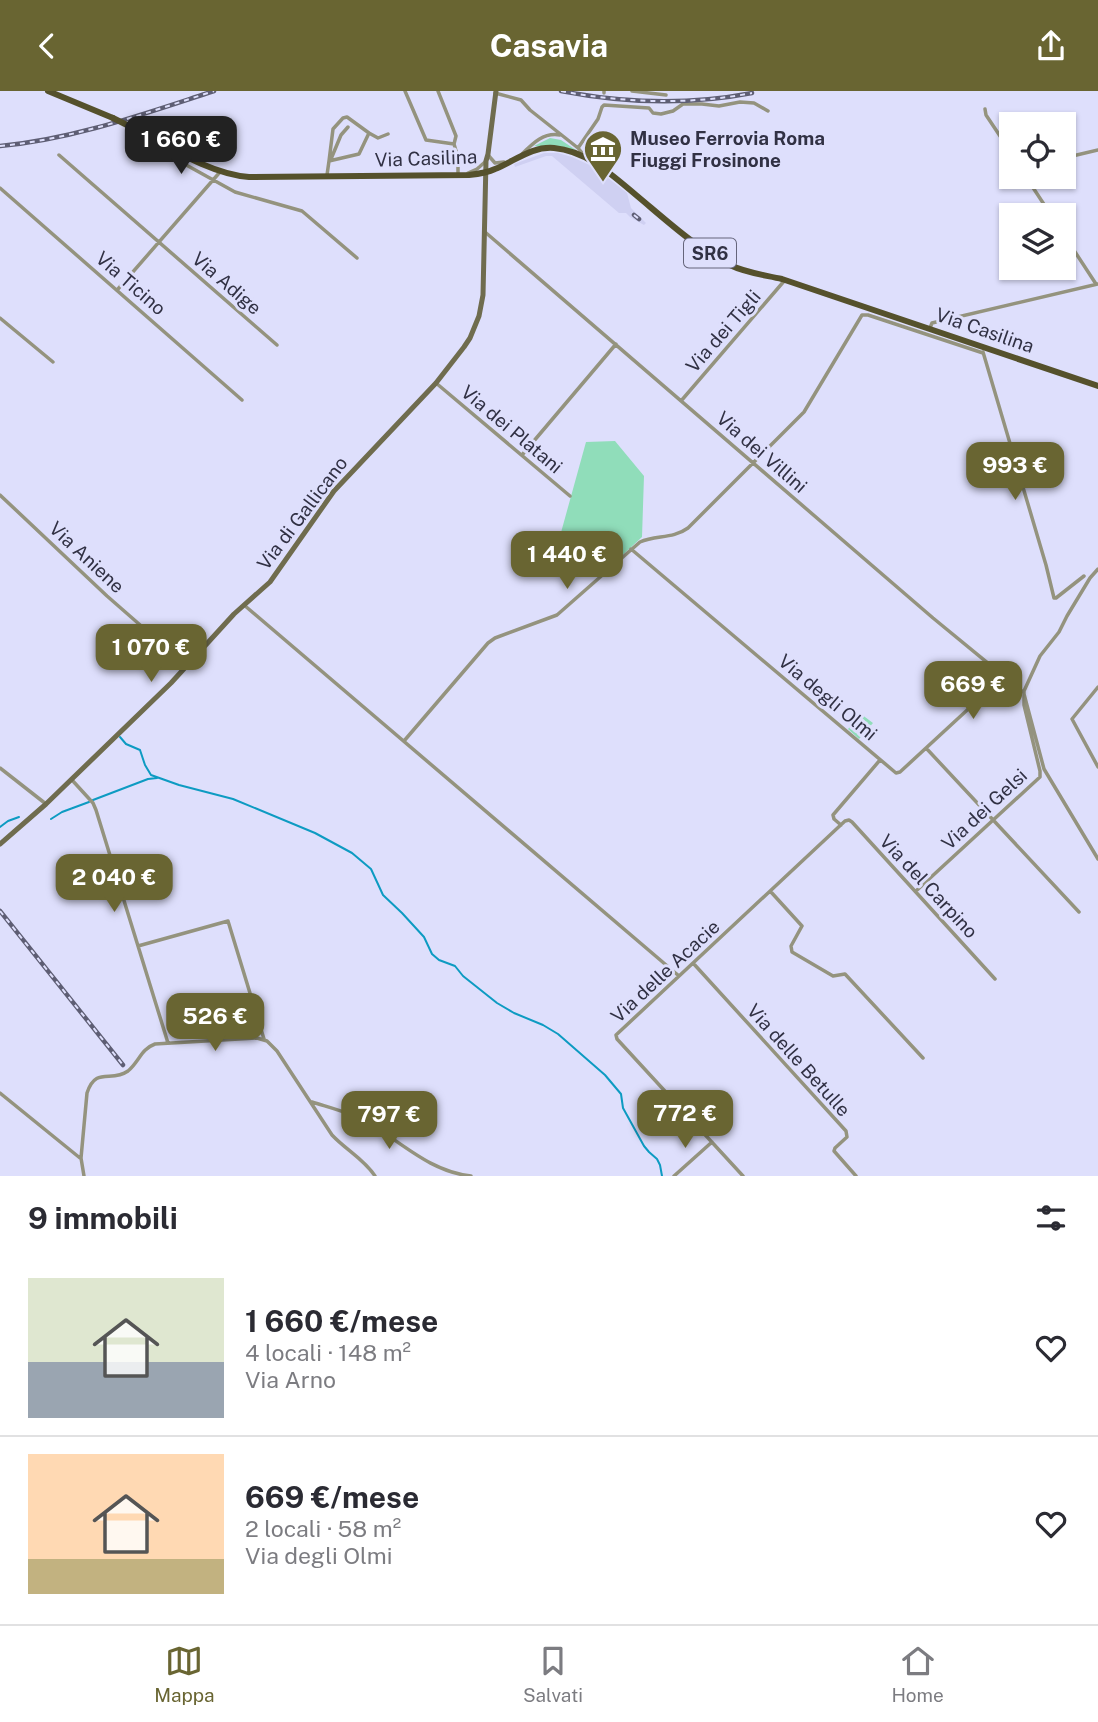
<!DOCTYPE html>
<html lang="it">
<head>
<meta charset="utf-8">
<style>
  :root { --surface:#fff; --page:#f7f7f7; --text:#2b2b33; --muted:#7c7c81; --line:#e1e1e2; --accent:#696532 }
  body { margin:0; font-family:"Public Sans",sans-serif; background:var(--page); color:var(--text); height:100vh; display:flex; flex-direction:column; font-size:26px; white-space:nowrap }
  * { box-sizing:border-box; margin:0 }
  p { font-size:23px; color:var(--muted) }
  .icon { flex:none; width:38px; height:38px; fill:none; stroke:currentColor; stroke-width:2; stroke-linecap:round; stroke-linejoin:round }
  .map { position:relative; height:1085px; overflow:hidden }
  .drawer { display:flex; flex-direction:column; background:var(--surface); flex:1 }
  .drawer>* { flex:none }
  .tools { position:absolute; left:999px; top:21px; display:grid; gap:14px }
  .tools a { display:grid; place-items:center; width:77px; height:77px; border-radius:0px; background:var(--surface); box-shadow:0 2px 5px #0004; font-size:35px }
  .price { position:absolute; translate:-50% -60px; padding:0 16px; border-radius:14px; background:var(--accent); color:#fff; font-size:23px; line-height:46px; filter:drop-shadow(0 2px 4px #0008) }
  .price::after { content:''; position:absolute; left:50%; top:42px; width:21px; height:16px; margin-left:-10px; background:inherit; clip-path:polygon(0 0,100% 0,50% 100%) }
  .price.active { background:#222; color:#fff }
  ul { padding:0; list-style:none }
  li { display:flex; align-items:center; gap:21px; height:175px; padding:0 28px }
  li+li { border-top:2px solid var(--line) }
  li span { display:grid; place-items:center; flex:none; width:196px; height:140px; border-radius:0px; color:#555 }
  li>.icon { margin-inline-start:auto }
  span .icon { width:84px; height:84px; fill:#fffc; stroke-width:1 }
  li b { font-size:30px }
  h2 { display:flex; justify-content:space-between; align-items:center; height:84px; padding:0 28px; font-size:30px }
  header { display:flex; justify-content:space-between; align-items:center; height:91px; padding:0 28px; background:var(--accent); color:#fff; font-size:32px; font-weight:700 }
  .tab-bar { display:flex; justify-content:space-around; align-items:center; height:98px; border-top:2px solid var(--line); background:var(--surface); font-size:19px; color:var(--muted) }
  .tab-bar a { display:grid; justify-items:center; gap:4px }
  .tab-bar .active { color:var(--accent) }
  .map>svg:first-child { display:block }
  .built { fill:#cfd0f2 }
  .green { fill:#90ddba }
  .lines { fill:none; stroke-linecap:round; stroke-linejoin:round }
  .stream { stroke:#0d9bc2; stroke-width:2 }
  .street { stroke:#94937e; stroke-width:3.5 }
  .secondary { stroke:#6f6c4e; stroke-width:5 }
  .primary { stroke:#55512c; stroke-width:6 }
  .rail-casing { stroke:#5e5e74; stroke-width:4.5 }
  .rail { stroke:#dedffc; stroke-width:2; stroke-dasharray:5; stroke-linecap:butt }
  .primary-bridge { stroke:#55512c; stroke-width:6 }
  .labels { text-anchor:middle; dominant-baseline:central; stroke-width:6; stroke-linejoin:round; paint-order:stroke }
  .shield { fill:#dedffc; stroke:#65657b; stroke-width:2 }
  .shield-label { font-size:18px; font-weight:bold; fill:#313144 }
  .poi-label { font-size:19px; font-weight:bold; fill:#313144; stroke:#dedffc; text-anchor:start }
  .street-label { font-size:19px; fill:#313144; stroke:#dedffc }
</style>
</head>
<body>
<header><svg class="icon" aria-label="back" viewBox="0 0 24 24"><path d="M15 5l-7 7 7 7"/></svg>Casavia<svg class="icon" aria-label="share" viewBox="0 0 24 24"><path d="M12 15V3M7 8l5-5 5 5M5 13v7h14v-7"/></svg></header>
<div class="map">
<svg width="1098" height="1085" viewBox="0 0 1098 1085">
  <rect width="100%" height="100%" fill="#dedffc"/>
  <path class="built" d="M544,62H558L572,66L594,76L627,102L631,117L646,132L644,134L630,126L626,122H619L552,65H546L515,76L514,73Z"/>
  <path class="green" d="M550,47L561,49L576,59L534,55Z
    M615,350L644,385L642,446L613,473L573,477L557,456L586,351Z
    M861,623L873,632L859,648L848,638Z"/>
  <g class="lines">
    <path class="stream" d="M120,646L126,653L140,659L145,674L151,684L179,694L233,708L315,742L352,762L371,778L383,804L402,822L424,846L432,863L439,869L455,875L463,885L497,912L514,922L543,934L558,943L605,984L621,1003L623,1017L644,1055L649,1061L657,1068L660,1074L662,1085
      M93,709L148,688L157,687
      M51,728L62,721L89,711
      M0,736L8,730L19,726"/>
    <path class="street" d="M405,0L426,49L454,53
      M438,0L456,45L454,53L458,67V84
      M632,0L666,4
      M495,2L521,9L530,19L578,57L583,63
      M604,2V0
      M985,18L986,24L1012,63
      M369,42L378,47L388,43
      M578,57L598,28L602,16L604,14L649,17L653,22L661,23L673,20L683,13H702L719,15L740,11L754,12L768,20
      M161,60L235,101L302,120L357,167
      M522,63C533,52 544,41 560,44
      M59,64L277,254
      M488,64L495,72L504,71
      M1064,67L1098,59
      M331,68L341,44L348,36
      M468,82L477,78L485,71
      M327,84L329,70L359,63L369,42L347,26L343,27L333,38L329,70
      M1026,86L1051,124
      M0,97L242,309
      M485,141L933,527L1023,601
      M1064,144L1096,193
      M118,198L220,81
      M0,227L53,271
      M930,237L932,232L1098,193
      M983,261L1046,474L1054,507H1056L1084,485
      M436,292L570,405
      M681,310L785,189
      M522,364L616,253
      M0,404L107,505L187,575
      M631,458L896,682L900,681L1003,586
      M244,514L679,885
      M1098,596L1072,628L1098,676
      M1024,603L1044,678L1098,768
      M404,650L488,552L495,547L557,524L640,451C656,444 673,448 688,437L804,321L862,224H868L983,262
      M926,657L1079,821
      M0,677L46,713
      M72,689L93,712L96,719L168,952
      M841,734L834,728L833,724L880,669
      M916,800L1040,686V680L1024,614V600L1040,565L1059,541L1067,525L1090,487L1098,478
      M771,801L802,835L791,855L792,861L833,885L845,883L923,967
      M138,855L228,830L264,948
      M693,872L846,1040L847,1046L835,1057L834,1060L856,1085
      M0,1002L80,1067
      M312,1011C331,1017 352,1022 369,1032C402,1052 431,1081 471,1085
      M84,1085L81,1067L87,1002C96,975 111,992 128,980C139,971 141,958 155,953L257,947L267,950L277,960L332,1044C346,1059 364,1068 375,1085
      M674,1085L712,1051
      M743,1085L617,948L616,944L845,730L849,729L852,731L995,888"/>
    <path class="secondary" d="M0,753L46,713L171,592L234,523L270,491L334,400L436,292L464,256L470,247L479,225L483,204L486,70L488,63L496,0"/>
    <path class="primary" d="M48,0L113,27
      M133,37C168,55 209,83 249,86L469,84C478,83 487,82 495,78C515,70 532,55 554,57C587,60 612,84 636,104C666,129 696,157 730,174C746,182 765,184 782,188L1098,295"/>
    <g class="rail-casing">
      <path id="rail" d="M561,0C623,12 690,14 752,2
        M0,55C74,48 143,23 214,0
        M634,124L639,128
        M0,820L123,974"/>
    </g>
    <use href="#rail" class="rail"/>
    <path class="primary-bridge" d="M113,27L133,37"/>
  </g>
  <defs>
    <g id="museum-pin" transform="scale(2.0125)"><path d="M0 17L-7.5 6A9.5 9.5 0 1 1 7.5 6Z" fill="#696532" stroke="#dedffc"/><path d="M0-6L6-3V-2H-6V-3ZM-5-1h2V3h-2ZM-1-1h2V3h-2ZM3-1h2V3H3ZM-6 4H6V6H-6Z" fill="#fff"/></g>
  </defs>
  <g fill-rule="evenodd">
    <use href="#museum-pin" x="603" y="58"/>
  </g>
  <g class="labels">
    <rect class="shield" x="684" y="147.5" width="52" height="29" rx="5"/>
    <g class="shield-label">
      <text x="710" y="162">SR6</text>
    </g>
    <g class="poi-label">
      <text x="630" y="47">Museo Ferrovia Roma<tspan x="630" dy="22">Fiuggi Frosinone</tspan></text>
    </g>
    <g class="street-label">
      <text transform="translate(426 67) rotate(-2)">Via Casilina</text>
      <text transform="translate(131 192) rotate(41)">Via Ticino</text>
      <text transform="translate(227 192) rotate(41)">Via Adige</text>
      <text transform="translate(985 239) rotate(19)">Via Casilina</text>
      <text transform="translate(723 240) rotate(-49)">Via dei Tigli</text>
      <text transform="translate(512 338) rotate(40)">Via dei Platani</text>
      <text transform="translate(762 361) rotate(41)">Via dei Villini</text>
      <text transform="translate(302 422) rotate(-53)">Via di Gallicano</text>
      <text transform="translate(87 466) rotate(43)">Via Aniene</text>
      <text transform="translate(828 606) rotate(40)">Via degli Olmi</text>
      <text transform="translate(984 718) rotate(-43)">Via dei Gelsi</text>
      <text transform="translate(929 795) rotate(47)">Via del Carpino</text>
      <text transform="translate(665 880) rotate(-43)">Via delle Acacie</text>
      <text transform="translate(799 969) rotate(48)">Via delle Betulle</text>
    </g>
  </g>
</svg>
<div class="tools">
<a><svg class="icon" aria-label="locate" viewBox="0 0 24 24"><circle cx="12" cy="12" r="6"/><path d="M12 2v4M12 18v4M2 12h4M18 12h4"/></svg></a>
<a><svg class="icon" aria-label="layers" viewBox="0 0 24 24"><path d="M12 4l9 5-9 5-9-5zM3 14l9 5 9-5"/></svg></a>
</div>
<b class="price active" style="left:181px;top:85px">1 660 €</b>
<b class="price" style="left:1015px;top:411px">993 €</b>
<b class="price" style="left:567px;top:500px">1 440 €</b>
<b class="price" style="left:151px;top:593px">1 070 €</b>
<b class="price" style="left:973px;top:630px">669 €</b>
<b class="price" style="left:114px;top:823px">2 040 €</b>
<b class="price" style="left:215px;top:962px">526 €</b>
<b class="price" style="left:685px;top:1059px">772 €</b>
<b class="price" style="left:389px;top:1060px">797 €</b>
</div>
<section class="drawer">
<h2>9 immobili<svg class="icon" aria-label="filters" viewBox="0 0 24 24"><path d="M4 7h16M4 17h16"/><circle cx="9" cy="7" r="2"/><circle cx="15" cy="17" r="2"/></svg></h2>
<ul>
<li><span style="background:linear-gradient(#dfe7d0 60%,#9aa5b1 0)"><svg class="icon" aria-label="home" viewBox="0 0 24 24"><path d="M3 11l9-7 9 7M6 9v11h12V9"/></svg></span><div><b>1 660 €/mese</b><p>4 locali · 148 m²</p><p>Via Arno</p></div><svg class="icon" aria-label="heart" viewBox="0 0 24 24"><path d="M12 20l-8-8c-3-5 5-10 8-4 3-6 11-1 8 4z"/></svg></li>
<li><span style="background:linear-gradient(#ffd9b3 75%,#c2b280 0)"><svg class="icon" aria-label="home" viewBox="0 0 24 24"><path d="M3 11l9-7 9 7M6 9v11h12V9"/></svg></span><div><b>669 €/mese</b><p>2 locali · 58 m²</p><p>Via degli Olmi</p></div><svg class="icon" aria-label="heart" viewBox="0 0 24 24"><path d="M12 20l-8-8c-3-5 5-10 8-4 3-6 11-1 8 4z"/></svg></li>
</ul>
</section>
<nav class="tab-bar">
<a class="active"><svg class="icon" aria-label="map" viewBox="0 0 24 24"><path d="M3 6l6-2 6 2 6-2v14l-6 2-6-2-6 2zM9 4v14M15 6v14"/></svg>Mappa</a>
<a><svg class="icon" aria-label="saved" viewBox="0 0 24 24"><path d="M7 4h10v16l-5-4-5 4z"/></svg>Salvati</a>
<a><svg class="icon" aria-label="home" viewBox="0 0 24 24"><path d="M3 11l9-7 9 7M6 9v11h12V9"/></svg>Home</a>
</nav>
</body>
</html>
